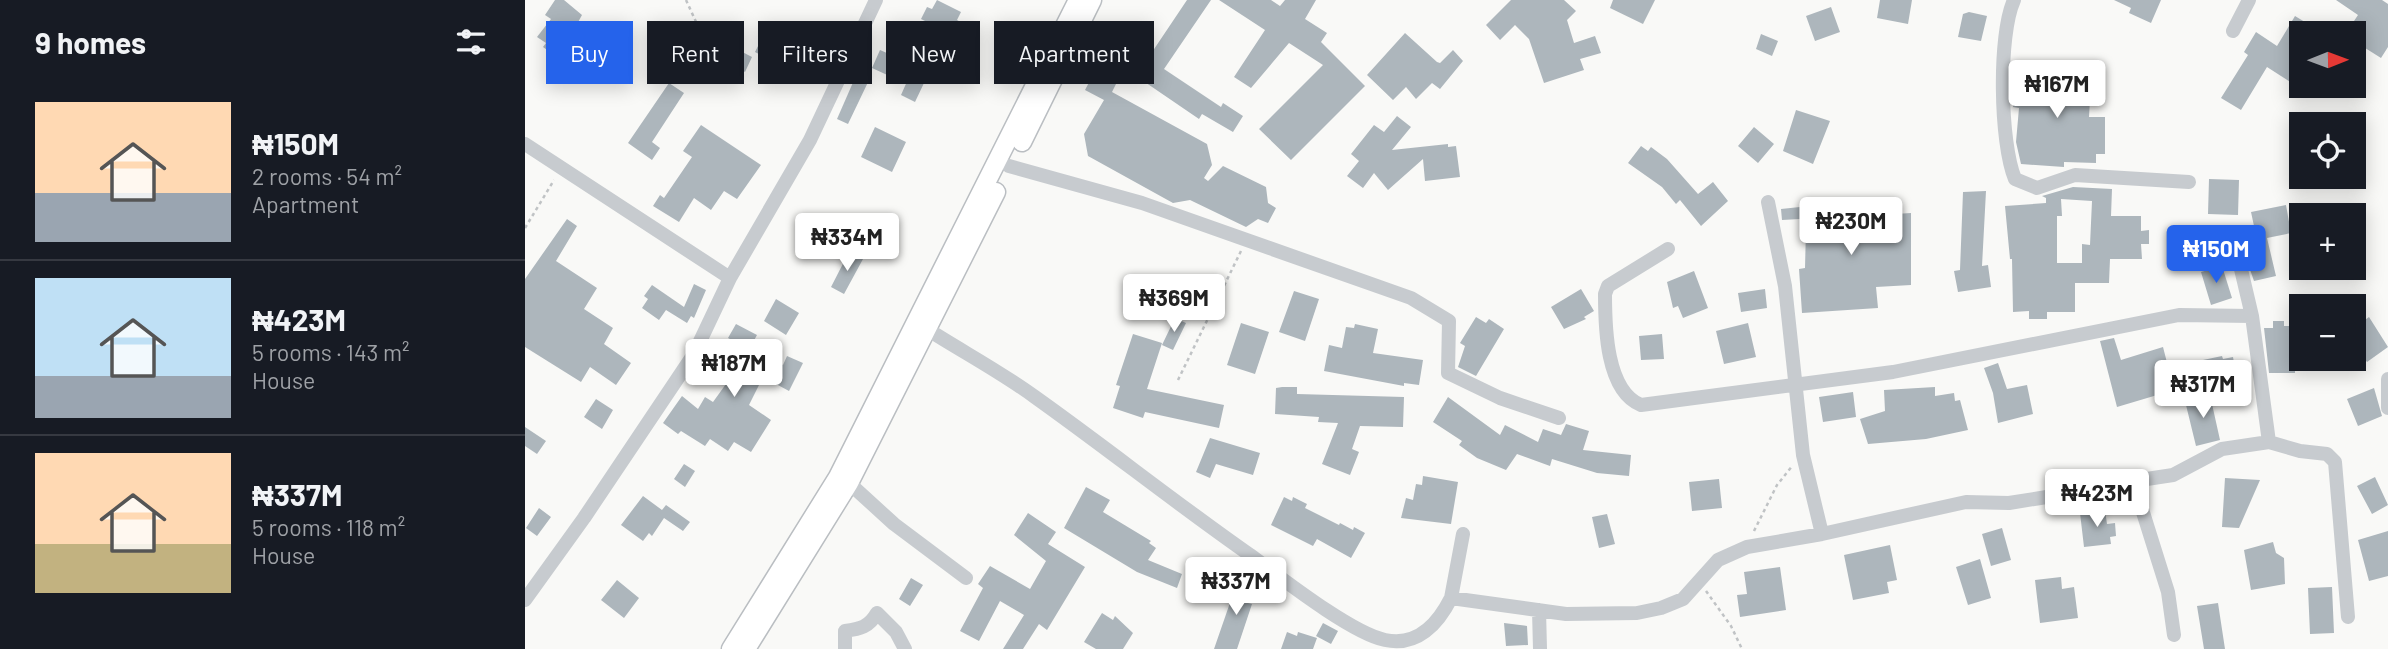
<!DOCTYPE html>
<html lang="en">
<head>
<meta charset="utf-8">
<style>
  :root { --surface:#171b24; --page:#20242c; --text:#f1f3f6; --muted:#9ea1a6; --line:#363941; --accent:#2563eb }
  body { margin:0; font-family:Barlow,sans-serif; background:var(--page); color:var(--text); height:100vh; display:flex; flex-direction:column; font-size:26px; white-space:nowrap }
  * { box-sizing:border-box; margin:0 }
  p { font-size:23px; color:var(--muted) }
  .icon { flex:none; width:38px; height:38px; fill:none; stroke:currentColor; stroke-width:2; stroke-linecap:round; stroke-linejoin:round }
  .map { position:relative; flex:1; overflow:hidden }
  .details { display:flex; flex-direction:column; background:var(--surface); width:525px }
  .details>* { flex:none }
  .guide { position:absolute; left:21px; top:21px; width:665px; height:63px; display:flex; gap:14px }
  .needle { width:46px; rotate:89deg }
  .buttons { position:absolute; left:1764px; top:21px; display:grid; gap:14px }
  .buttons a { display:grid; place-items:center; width:77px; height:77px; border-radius:0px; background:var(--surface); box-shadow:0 4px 18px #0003; font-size:35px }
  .price { position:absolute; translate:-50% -60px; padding:0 16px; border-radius:7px; background:#fff; color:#222; font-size:23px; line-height:46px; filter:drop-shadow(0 2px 4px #0008) }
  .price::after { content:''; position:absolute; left:50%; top:42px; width:21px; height:16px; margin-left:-10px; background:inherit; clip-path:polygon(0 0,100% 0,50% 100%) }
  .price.current { background:var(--accent); color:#fff }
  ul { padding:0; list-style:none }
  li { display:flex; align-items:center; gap:21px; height:175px; padding:0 35px }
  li+li { border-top:2px solid var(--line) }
  li span { display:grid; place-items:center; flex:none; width:196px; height:140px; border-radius:0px; color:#555 }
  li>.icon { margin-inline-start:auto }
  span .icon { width:84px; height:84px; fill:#fffc; stroke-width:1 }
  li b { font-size:30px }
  h2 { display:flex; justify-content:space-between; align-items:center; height:84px; padding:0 35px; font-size:30px }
  .tag { padding:0 24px; border-radius:0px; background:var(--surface); box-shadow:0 4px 18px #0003; font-size:24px; line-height:63px }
  .tag.current { background:var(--accent); color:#fff }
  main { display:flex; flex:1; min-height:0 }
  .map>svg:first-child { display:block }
  .building { fill:#adb6bc; fill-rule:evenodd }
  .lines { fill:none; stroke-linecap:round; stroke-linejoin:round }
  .major-casing { stroke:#babec2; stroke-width:21 }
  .path { stroke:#c0c3c5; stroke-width:2.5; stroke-dasharray:3.5 3.5; stroke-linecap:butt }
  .minor { stroke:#c7cbcf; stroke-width:14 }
  .major { stroke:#fff; stroke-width:18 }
</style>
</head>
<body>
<main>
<section class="details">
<h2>9 homes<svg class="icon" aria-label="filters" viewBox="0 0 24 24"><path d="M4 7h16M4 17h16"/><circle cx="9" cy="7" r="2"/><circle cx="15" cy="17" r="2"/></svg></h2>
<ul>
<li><span style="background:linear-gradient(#ffd9b3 65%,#9aa5b1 0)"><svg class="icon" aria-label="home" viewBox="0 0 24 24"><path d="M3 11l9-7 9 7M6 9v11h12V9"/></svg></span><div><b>₦150M</b><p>2 rooms · 54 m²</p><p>Apartment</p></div></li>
<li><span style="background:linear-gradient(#bfe0f5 70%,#9aa5b1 0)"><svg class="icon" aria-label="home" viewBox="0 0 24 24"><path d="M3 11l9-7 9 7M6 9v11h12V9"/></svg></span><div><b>₦423M</b><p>5 rooms · 143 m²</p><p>House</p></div></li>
<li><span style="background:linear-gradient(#ffd9b3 65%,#c2b280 0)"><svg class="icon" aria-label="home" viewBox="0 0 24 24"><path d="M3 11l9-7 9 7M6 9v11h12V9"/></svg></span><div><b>₦337M</b><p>5 rooms · 118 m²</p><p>House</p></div></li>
</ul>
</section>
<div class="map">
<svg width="1863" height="649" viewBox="0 0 1863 649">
  <rect width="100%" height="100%" fill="#f9f9f7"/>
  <path class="building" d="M30,0H39L57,15L41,44L56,53L50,63L35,53L32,57L18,47L21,43L12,37L26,19L20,15Z
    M412,0L436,12L432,20L439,24L432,37L396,19L402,7L407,9Z
    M662,0H686L639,69L696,107L698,103L718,116L708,132L677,114L674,119L611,76Z
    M694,0H746L755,6L760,0H791L780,19L802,33L796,42L840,86L766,160L734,129L798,65L764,43L726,88L709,77L740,30Z
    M986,0H1039L1051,11L1042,20L1049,43L1070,36L1076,53L1055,59L1059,70L1019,83L1004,39L990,25L975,40L961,25Z
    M1088,0H1130L1118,24L1085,8Z
    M1355,0H1387L1383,24L1352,18Z
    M1589,0H1636L1626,23L1604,13L1606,8Z
    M1811,0H1857L1863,4V47L1856,58L1829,41V33H1821L1833,15Z
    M1306,7L1315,32L1290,41L1281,16Z
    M1444,12L1462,16L1456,41L1433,37L1438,14Z
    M1770,16L1798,33H1776V89L1742,67L1716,110L1696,98L1723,55L1719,52L1731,32L1752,46Z
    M175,30L227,57L220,72L217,70L214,75L165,50Z
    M880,33L912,62L915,63L928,50L938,61L915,89L907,83L891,99L881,87L868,100L842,75Z
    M1236,34L1253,41L1247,56L1231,49Z
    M237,38L259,49L251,63L230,52Z
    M355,50L380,61L371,79L347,68Z
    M1505,61L1541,66L1539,80L1566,81L1564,117H1580V154H1571V163L1539,162V167L1496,164L1491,142L1494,108L1488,107L1489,91L1501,92Z
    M333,71L345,78L323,124L312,119Z
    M569,73L591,84L587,92L682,144L687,165L679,178L683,181L698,166L741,187L743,203L751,208L743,223L733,219L721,227L665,200L648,203L563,156L559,134L579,100L560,90Z
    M384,77L399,83L390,102L376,95Z
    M144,83L159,93L127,142L135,148L127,160L103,143Z
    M1271,110L1305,121L1288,164L1258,151Z
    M872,116L886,127L867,150L923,144V147L931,146L935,177L900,181L898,159L863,190L849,173L838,188L822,176L834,161L826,154L849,125L859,132Z
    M176,125L236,165L212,199L199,191L186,210L169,198L154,222L128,206L135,195L139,198L167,157L158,151Z
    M350,127L381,142L367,172L336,157Z
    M1229,127L1249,144L1233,163L1213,146Z
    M1116,146L1123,151L1126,147L1142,159L1173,194L1188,182L1203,201L1176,226L1155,200L1151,204L1137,187L1103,163Z
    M1684,179L1714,180L1713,215L1683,214Z
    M1548,187L1587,189L1586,216H1616V231L1624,230V244H1616L1617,259H1585L1584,283H1550V312H1522V319H1504V311L1488,312L1487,259H1485L1480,206L1521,203V198L1517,196ZM1536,199L1567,201L1565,245L1557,244V263H1532V216H1537Z
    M1461,191L1457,266L1463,265L1466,287L1433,292L1429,271L1435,270L1438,192Z
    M1761,205L1766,233L1742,238L1751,276L1729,281L1721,258L1735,254L1726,212Z
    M1275,207H1323V217L1386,213V285L1351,287L1353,308L1277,313L1274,269L1280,268L1281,229H1275V219L1257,220L1256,209Z
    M42,219L52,226L31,261L72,288L59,309L88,328L79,344L106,363L91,385L65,367L56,382L0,347V279Z
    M324,252L338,259L319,294L306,287Z
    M1697,266L1707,298L1686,305L1676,272Z
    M1169,271L1183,308L1158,318L1153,306L1148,308L1142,282Z
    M169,284L181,290L169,318L166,316L162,323L141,310L134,320L117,308L123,299L119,296L127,285L159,307Z
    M1056,289L1069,311L1059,317L1061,319L1039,329L1026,307Z
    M1240,289L1242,308L1216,312L1213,293Z
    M769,291L794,299L780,341L754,332Z
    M251,299L274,313L261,335L239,321Z
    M951,317L961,323L964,319L979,329L951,376L933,367L940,346L935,343Z
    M1844,317L1863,347L1842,362L1838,357L1833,361L1829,355V328Z
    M650,318L661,323L648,350L637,345Z
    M1748,321H1759V326H1770V373H1744L1739,328H1748Z
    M716,323L744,332L730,374L702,365Z
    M1223,323L1231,357L1199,364L1191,331Z
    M211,324L232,335L226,346L258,365L262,356L278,363L264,391L238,377L224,405L246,420L226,452L209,442L203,451L185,439L180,446L156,431L153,434L138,423L157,396L173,409L180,397L188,402L201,384L178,371L184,361L208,374L222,348L203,338Z
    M830,324L853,329L848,353L898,360L894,385L879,383V386L799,371L804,345L817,348L821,327L829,328Z
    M608,334L637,343L622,389L699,405L694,428L620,412L618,418L588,408L595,386L591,385Z
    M1137,334L1139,359L1116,360L1114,336Z
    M1589,338L1596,360L1638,347L1649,390L1592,407L1575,341Z
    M1697,356L1698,359L1708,357L1713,385L1684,390L1678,360Z
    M1473,363L1482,389L1502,385L1508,414L1473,423L1468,393L1459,368Z
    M757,387H772V394L879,397L878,427L835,426L827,449L834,452L825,475L797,464L813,423L793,422L794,417L750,414L751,388Z
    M1410,387V396L1429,393L1430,401L1435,400L1443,430L1401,439L1343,444L1335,419L1360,411L1359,390Z
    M1849,388L1857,416L1833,426L1822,399Z
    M1328,392L1331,417L1298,422L1294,397Z
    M1685,395L1695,440L1671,446L1660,401Z
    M923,397L975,435L980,425L1013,442L1018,429L1036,435L1041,424L1064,431L1058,450L1106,455L1104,476L1072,473L1027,459L1025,466L992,454L981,470L952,458L934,445L937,441L908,422Z
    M71,399L88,410L77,429L59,417Z
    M0,427L21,441L12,454L0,446Z
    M685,438L735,453L728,475L691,464L685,478L671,472Z
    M159,464L170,471L160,487L149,479Z
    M898,476L933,482L926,524L876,518L881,498L888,500L891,484L897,485Z
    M1850,477L1863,505L1847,514L1832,486Z
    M1700,478L1735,480L1714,528L1697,527Z
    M1194,479L1197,508L1167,511L1164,482Z
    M561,487L585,500L578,512L626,541L624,543L631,548L623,560L657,574L652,588L612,572L539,528Z
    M118,496L137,510L141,505L165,522L158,531L139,518L127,536L124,533L118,541L96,525Z
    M759,497L767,501L768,497L782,504L780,508L814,525L815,523L828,530L829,527L840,533L826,558L792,539L788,546L746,525Z
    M14,508L26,517L12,536L1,528Z
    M1580,510L1582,524L1590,523L1591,536L1585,537L1586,544L1559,547L1555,513Z
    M503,513L531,532L523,544L560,567L522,630L514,624L498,649H478L499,615L475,601L454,641L435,631L458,588L453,584L465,566L505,589L521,561L489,535Z
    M1082,514L1090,544L1074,548L1067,517Z
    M1477,528L1486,560L1466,566L1457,534Z
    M1863,531V576L1844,581L1833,540Z
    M1748,542L1751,553L1759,558L1760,584L1726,590L1719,550Z
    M1365,545L1372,580L1362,582L1364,593L1328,600L1319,555Z
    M1455,559L1466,598L1443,605L1431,567Z
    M1255,567L1261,610L1215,617L1212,595L1222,594L1219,572Z
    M720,577L732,583L723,603L727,604L712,649H689L707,597L710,598Z
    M1536,577L1537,589L1549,587L1553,618L1515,623L1510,580Z
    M386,578L398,585L385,606L374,599Z
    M92,580L114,598L99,618L76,600Z
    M1807,587L1809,633L1785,634L1783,588Z
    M1693,603L1700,649H1679L1672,606Z
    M577,613L588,620L590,616L608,633L598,649H571L559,642Z
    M798,623L813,631L806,644L791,636Z
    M979,623L1002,626L1003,645L981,646Z
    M762,632L772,636L773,632L792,638L788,649H756Z"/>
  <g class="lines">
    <g class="major-casing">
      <path id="major" d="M497,142L567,0
        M206,649L313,477L553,0
        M221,649L324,483L471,192"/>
    </g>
    <path class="path" d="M161,0L172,24
      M0,228L29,180
      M653,380L716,251
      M1229,531L1252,485L1268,465
      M1181,591L1206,626L1217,649"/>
    <path class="minor" d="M1489,0C1473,35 1475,143 1490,179L1512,188L1550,175L1664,182
      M1708,31L1724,0
      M0,144L205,278
      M484,166L617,203L886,298L924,321L923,373L975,398L1034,418
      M1243,202L1260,286L1278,455L1297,534
      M1143,249L1083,286L1080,294C1080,327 1081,391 1116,405L1368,372L1654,315L1727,316
      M1715,265L1727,316L1744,442
      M402,329C438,352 476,372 510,397C583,449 652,504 725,555C755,577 826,633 860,640C892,647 913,624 926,598L1041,614L1112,613L1136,608L1158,599L1193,560L1222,547L1297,534L1441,502L1484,503L1546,493L1590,476L1602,482L1648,475L1697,449L1744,442L1775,451L1802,454L1810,462L1823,617
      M1863,379V408
      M1612,480L1616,506L1643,592L1649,635
      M324,483L369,524L441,578
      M926,598L938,534
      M0,600L59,518L169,354L205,278L285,140L351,0
      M1014,610L1015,649
      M320,649V631C335,629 344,627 352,613L371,632L380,649"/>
    <use href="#major" class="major"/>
  </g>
</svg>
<div class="buttons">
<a><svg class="needle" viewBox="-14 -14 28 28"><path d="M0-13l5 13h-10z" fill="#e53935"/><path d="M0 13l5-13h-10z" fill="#9ea1a6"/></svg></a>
<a><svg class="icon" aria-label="locate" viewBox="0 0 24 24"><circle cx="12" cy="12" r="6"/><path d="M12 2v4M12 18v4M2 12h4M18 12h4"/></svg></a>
<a>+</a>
<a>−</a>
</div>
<b class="price" style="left:1532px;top:120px">₦167M</b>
<b class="price" style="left:1326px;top:257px">₦230M</b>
<b class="price" style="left:322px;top:273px">₦334M</b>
<b class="price current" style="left:1691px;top:285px">₦150M</b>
<b class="price" style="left:649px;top:334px">₦369M</b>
<b class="price" style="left:209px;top:399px">₦187M</b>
<b class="price" style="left:1678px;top:420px">₦317M</b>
<b class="price" style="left:1572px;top:529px">₦423M</b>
<b class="price" style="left:711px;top:617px">₦337M</b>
<div class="guide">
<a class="tag current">Buy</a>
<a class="tag">Rent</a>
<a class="tag">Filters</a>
<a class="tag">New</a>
<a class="tag">Apartment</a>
</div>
</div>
</main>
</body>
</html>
